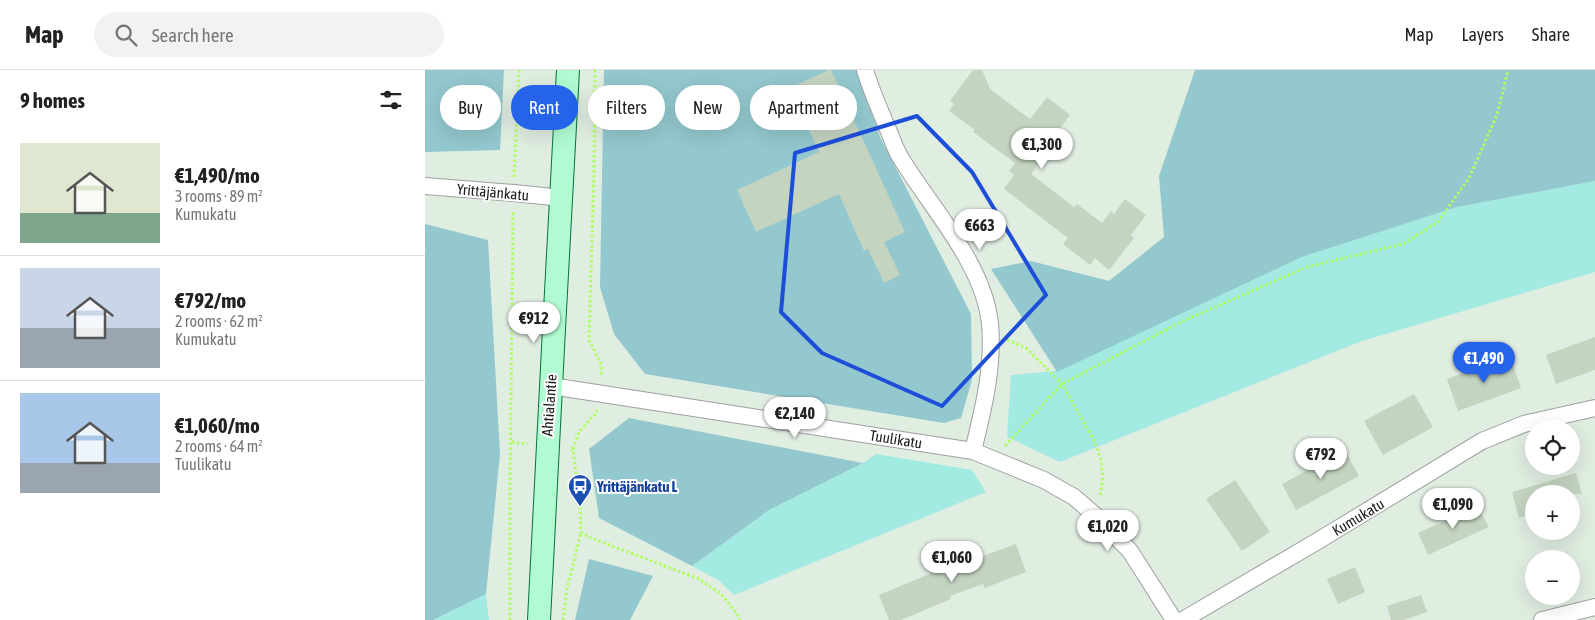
<!DOCTYPE html>
<html lang="en">
<head>
<meta charset="utf-8">
<style>
  :root { --surface:#fff; --page:#f2f2f2; --text:#222; --muted:#767676; --line:#e0e0e0; --accent:#2563eb }
  body { margin:0; font-family:"Asap Condensed",sans-serif; background:var(--page); color:var(--text); height:100vh; display:flex; flex-direction:column; font-size:19px; white-space:nowrap }
  * { box-sizing:border-box; margin:0 }
  p { font-size:16px; color:var(--muted) }
  .icon { flex:none; width:28px; height:28px; fill:none; stroke:currentColor; stroke-width:2; stroke-linecap:round; stroke-linejoin:round }
  .map { position:relative; flex:1; overflow:hidden }
  .sheet { display:flex; flex-direction:column; background:var(--surface); width:425px }
  .sheet>* { flex:none }
  .hud { position:absolute; left:15px; top:15px; width:475px; height:45px; display:flex; gap:10px }
  .tools { position:absolute; left:1100px; top:350px; display:grid; gap:10px }
  .tools a { display:grid; place-items:center; width:55px; height:55px; border-radius:50%; background:var(--surface); box-shadow:0 5px 20px #0002; font-size:25px }
  .price { position:absolute; translate:-50% -42px; padding:0 11px; border-radius:18px; background:#fff; color:#222; font-size:16px; line-height:32px; filter:drop-shadow(0 1px 2px #0008) }
  .price::after { content:''; position:absolute; left:50%; top:30px; width:15px; height:11px; margin-left:-8px; background:inherit; clip-path:polygon(0 0,100% 0,50% 100%) }
  .price.current { background:var(--accent); color:#fff }
  ul { padding:0; list-style:none }
  li { display:flex; align-items:center; gap:15px; height:125px; padding:0 20px }
  li+li { border-top:1px solid var(--line) }
  li span { display:grid; place-items:center; flex:none; width:140px; height:100px; border-radius:0px; color:#555 }
  li>.icon { margin-inline-start:auto }
  span .icon { width:60px; height:60px; fill:#fffc; stroke-width:1 }
  li b { font-size:21px }
  h2 { display:flex; justify-content:space-between; align-items:center; height:60px; padding:0 20px; font-size:21px }
  .chip { padding:0 18px; border-radius:22px; background:var(--surface); box-shadow:0 5px 20px #0002; font-size:18px; line-height:45px }
  .chip.current { background:var(--accent); color:#fff }
  header { display:flex; align-items:center; gap:30px; box-sizing:border-box; height:70px; padding:0 25px; background:var(--surface); border-bottom:1px solid var(--line) }
  header strong { font-size:24px }
  nav { display:flex; gap:28px; margin-inline-start:auto; font-size:18px }
  .search { width:350px; height:45px; background:var(--page); display:flex; align-items:center; gap:12px; box-sizing:border-box; padding:0 18px; border-radius:28px; color:var(--muted); font-size:19px }
  main { display:flex; flex:1; min-height:0 }
  .map>svg:first-child { display:block }
  .grass { fill:#a3eae3 }
  .forest { fill:#93c8ce }
  .building { fill:#c4d4c1 }
  .lines { fill:none; stroke-linecap:round; stroke-linejoin:round }
  .minor-casing { stroke:#9f9f9f; stroke-width:18 }
  .secondary-casing { stroke:#02733b; stroke-width:24 }
  .path { stroke:#affe61; stroke-width:3; stroke-dasharray:2.5 2.5; stroke-linecap:butt }
  .minor { stroke:#fff; stroke-width:16 }
  .secondary { stroke:#b1fbd2; stroke-width:22 }
  .marked { fill:none; stroke:#1d4ed8; stroke-width:4; stroke-linejoin:round }
  .labels { text-anchor:middle; dominant-baseline:central; stroke-width:4; stroke-linejoin:round; paint-order:stroke }
  .street-label { font-size:15px; fill:#1b1b1b; stroke:#fff }
  .transit-label { font-size:15px; font-weight:bold; fill:#164399; stroke:#fff; text-anchor:start }
</style>
</head>
<body>
<header>
<strong>Map</strong>
<div class="search"><svg class="icon" aria-label="search" viewBox="0 0 24 24"><circle cx="10" cy="10" r="6"/><path d="M15 15l6 6"/></svg>Search here</div>
<nav><a>Map</a><a>Layers</a><a>Share</a></nav>
</header>
<main>
<section class="sheet">
<h2>9 homes<svg class="icon" aria-label="filters" viewBox="0 0 24 24"><path d="M4 7h16M4 17h16"/><circle cx="9" cy="7" r="2"/><circle cx="15" cy="17" r="2"/></svg></h2>
<ul>
<li><span style="background:linear-gradient(#dfe7d0 70%,#7fa58c 0)"><svg class="icon" aria-label="home" viewBox="0 0 24 24"><path d="M3 11l9-7 9 7M6 9v11h12V9"/></svg></span><div><b>€1,490/mo</b><p>3 rooms · 89 m²</p><p>Kumukatu</p></div></li>
<li><span style="background:linear-gradient(#c9d6e8 60%,#9aa5b1 0)"><svg class="icon" aria-label="home" viewBox="0 0 24 24"><path d="M3 11l9-7 9 7M6 9v11h12V9"/></svg></span><div><b>€792/mo</b><p>2 rooms · 62 m²</p><p>Kumukatu</p></div></li>
<li><span style="background:linear-gradient(#a9c7e8 70%,#9aa5b1 0)"><svg class="icon" aria-label="home" viewBox="0 0 24 24"><path d="M3 11l9-7 9 7M6 9v11h12V9"/></svg></span><div><b>€1,060/mo</b><p>2 rooms · 64 m²</p><p>Tuulikatu</p></div></li>
</ul>
</section>
<div class="map">
<svg width="1170" height="550" viewBox="0 0 1170 550">
  <rect width="100%" height="100%" fill="#e0ede1"/>
  <path class="grass" d="M1170,111V202L937,271L635,392L582,367L586,305L632,301L877,187L1032,137Z
    M451,384L547,400L561,422L309,525L293,510L267,496L344,440L438,393Z
    M61,524L64,550H8Z"/>
  <path class="forest" d="M0,0H79L75,80L0,82Z
    M179,0H433L455,67L546,244L547,310L536,348L519,353L220,304L189,264L175,217Z
    M770,0H1170V111L1032,137L877,187L632,302L566,199L606,191L684,211L739,167L734,106Z
    M0,154L63,170L75,384L61,524L8,550H0Z
    M204,348L438,393L344,440L267,496L174,448L164,379Z
    M164,489L228,506L205,550H150Z"/>
  <path class="building" d="M404,0H406L480,162L459,172L475,205L459,213L443,179L439,181L414,124L331,162L312,120L394,82L365,18Z
    M548,0H557L565,19L605,49L622,27L645,45L620,78L623,81L606,104L649,137L652,134L677,153L686,141L689,144L700,129L721,145L706,165L709,168L684,200L670,188L665,195L638,174L643,168L579,119L589,105L584,101L590,93L548,62L550,60L524,41L529,34L525,31Z
    M1170,267V300L1131,314L1121,285Z
    M1085,286L1096,318L1033,341L1022,309Z
    M989,324L1008,357L958,385L939,351Z
    M920,380L934,406L871,440L857,414Z
    M1151,403L1157,424H1109V444L1094,448L1087,422Z
    M810,410L845,462L817,481L781,429Z
    M1052,436L1064,457L1003,485L993,463Z
    M591,474L601,502L560,518L558,514L525,526L526,529L476,550H464L454,525L514,500L515,502Z
    M930,497L940,522L913,534L902,509Z
    M996,525L1002,542L979,550H966L962,536Z"/>
  <g class="lines">
    <g class="minor-casing">
      <path id="minor" d="M440,0C446,20 454,38 462,57C466,66 469,76 474,85C504,136 559,193 565,254C569,297 558,340 548,381
        M0,116L89,123L137,128
        M126,316L548,381L619,410L649,427L671,446L705,481L749,550
        M758,550L891,472L1057,371L1099,354L1170,338
        M1117,550L1170,537"/>
    </g>
    <g class="secondary-casing">
      <path id="secondary" d="M114,550C122,367 134,183 143,0"/>
    </g>
    <path class="path" d="M170,0L169,100L164,270L177,296L176,307
      M89,107L94,0
      M582,270L601,278L637,314L669,370L676,390L678,410L675,426
      M87,372L103,374
      M580,376L637,314L758,251L882,197L978,174L1013,152L1044,108L1072,45L1083,0
      M146,379H148L155,437L156,462L166,468L274,509L296,524L312,544L315,550
      M148,379L154,362L171,343L172,340
      M85,550C84,414 87,277 88,141
      M138,550L142,519L156,462"/>
    <use href="#minor" class="minor"/>
    <use href="#secondary" class="secondary"/>
  </g>
  <path class="marked" d="M492,46L547,102L621,225L517,336L397,283L356,242L370,83Z"/>
  <defs>
    <g id="bus-pin" transform="scale(1.25)"><path d="M0 17L-7.5 6A9.5 9.5 0 1 1 7.5 6Z" fill="#1a4fb4" stroke="#fff"/><path d="M-5-6H5V4H4V6H2V4H-2V6H-4V4H-5ZM-3.5-4V0h7V-4ZM-3.5 1.2v1.5H-2V1.2ZM2 1.2v1.5H3.5V1.2Z" fill="#fff"/></g>
  </defs>
  <g fill-rule="evenodd">
    <use href="#bus-pin" x="155" y="416"/>
  </g>
  <g class="labels">
    <g class="street-label">
      <text transform="translate(68 122) rotate(5)">Yrittäjänkatu</text>
      <text transform="translate(124 335) rotate(-86)">Ahtialantie</text>
      <text transform="translate(471 369) rotate(9)">Tuulikatu</text>
      <text transform="translate(933 447) rotate(-31)">Kumukatu</text>
    </g>
    <g class="transit-label">
      <text x="172" y="416">Yrittäjänkatu L</text>
    </g>
  </g>
</svg>
<div class="tools">
<a><svg class="icon" aria-label="locate" viewBox="0 0 24 24"><circle cx="12" cy="12" r="6"/><path d="M12 2v4M12 18v4M2 12h4M18 12h4"/></svg></a>
<a>+</a>
<a>−</a>
</div>
<b class="price" style="left:617px;top:100px">€1,300</b>
<b class="price" style="left:555px;top:181px">€663</b>
<b class="price" style="left:109px;top:274px">€912</b>
<b class="price current" style="left:1059px;top:314px">€1,490</b>
<b class="price" style="left:370px;top:369px">€2,140</b>
<b class="price" style="left:896px;top:410px">€792</b>
<b class="price" style="left:1028px;top:460px">€1,090</b>
<b class="price" style="left:683px;top:482px">€1,020</b>
<b class="price" style="left:527px;top:513px">€1,060</b>
<div class="hud">
<a class="chip">Buy</a>
<a class="chip current">Rent</a>
<a class="chip">Filters</a>
<a class="chip">New</a>
<a class="chip">Apartment</a>
</div>
</div>
</main>
</body>
</html>
